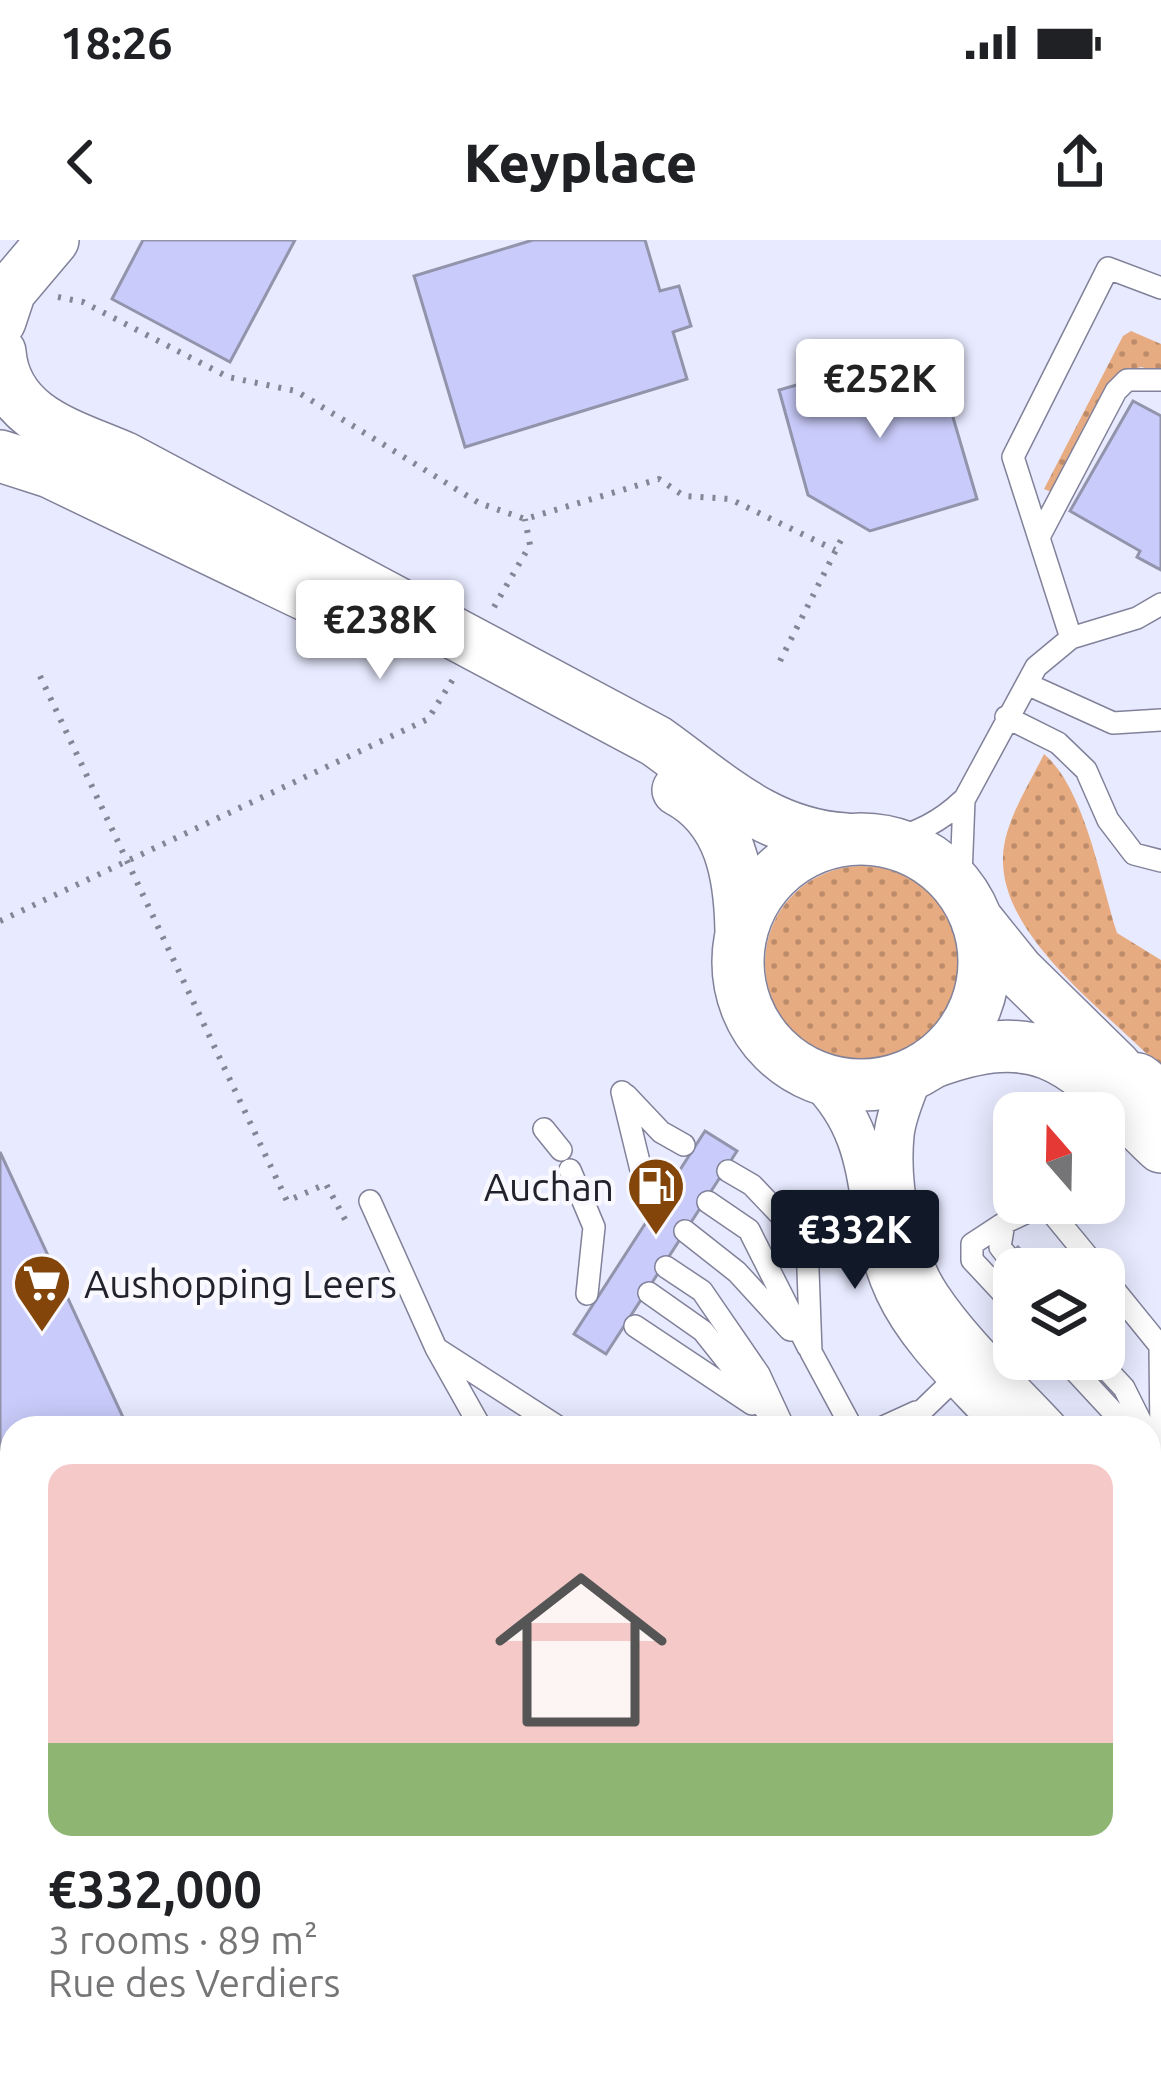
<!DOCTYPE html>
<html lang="en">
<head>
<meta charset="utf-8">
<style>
  :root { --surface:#fff; --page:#f6f6f6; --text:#202124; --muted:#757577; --line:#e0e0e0; --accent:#111827 }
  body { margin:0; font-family:Ubuntu,sans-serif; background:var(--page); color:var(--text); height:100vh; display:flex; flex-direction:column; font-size:45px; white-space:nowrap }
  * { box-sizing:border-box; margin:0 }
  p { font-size:39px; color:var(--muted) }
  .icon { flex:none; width:66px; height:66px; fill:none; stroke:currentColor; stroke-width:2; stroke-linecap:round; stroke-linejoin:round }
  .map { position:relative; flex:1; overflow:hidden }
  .panel { position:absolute; left:0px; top:1176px; width:1161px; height:663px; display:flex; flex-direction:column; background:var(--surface); border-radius:36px 36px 0 0; box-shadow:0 6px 30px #0003 }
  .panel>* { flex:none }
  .needle { width:78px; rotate:340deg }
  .controls { position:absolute; left:993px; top:852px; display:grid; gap:24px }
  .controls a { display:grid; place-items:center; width:132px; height:132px; border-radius:24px; background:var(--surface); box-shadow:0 6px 30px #0003; font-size:60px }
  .price { position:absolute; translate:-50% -102px; padding:0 27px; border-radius:12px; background:#fff; color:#222; font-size:39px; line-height:78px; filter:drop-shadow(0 3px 6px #0008) }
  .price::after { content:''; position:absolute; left:50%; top:72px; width:36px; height:27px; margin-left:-18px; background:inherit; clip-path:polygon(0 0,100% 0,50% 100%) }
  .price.active { background:var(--accent); color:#fff }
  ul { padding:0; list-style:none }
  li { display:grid; align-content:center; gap:24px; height:636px; padding:0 48px }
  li+li { border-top:3px solid var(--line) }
  li span { display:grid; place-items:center; height:372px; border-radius:24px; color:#555 }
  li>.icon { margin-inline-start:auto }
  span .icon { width:216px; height:216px; fill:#fffc; stroke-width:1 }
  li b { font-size:51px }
  .status { display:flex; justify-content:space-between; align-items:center; height:84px; padding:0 60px; background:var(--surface); direction:ltr }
  .status svg { height:33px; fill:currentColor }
  header { display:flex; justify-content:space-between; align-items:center; height:156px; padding:0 48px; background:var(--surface); font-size:54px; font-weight:800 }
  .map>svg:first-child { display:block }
  .grass { fill:url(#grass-dots) }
  .building { fill:#c9cbfa; stroke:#9294ac; stroke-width:3 }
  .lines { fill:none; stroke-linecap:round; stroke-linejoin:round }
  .service-casing { stroke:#81829a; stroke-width:24 }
  .minor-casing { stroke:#81829a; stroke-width:42 }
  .tertiary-casing { stroke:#81829a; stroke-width:54 }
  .trunk-casing { stroke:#81829a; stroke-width:69 }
  .path { stroke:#848695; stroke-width:6; stroke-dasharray:3 9; stroke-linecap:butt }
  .service { stroke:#fff; stroke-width:21 }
  .minor { stroke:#fff; stroke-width:39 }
  .tertiary { stroke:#fff; stroke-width:51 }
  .trunk { stroke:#fff; stroke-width:66 }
  .labels { text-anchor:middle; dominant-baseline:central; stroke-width:9; stroke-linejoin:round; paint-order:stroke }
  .poi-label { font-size:39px; fill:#21222b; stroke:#f8f8fe; text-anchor:end }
</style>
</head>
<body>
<div class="status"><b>18:26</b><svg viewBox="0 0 49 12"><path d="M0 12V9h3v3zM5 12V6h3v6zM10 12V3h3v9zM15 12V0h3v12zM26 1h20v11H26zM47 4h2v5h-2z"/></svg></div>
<header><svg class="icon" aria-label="back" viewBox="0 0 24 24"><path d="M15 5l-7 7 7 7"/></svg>Keyplace<svg class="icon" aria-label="share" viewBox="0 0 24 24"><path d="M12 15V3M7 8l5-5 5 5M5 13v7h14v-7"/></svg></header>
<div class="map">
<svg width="1161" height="1838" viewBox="0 0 1161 1838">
  <defs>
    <pattern id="grass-dots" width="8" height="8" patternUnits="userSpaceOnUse" patternTransform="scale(3)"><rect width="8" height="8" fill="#e7ab81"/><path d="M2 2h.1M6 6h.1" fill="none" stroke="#bb8b6a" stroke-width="1.8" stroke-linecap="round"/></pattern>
  </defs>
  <rect width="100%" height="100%" fill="#e8eaff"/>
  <path class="grass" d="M1131,91L1161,104V132L1141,127L1121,133L1054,253L1044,249L1123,96Z
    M1044,514C1085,549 1100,640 1117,693L1161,720V828C1110,774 1000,698 1003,617C1004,582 1029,545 1044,514Z
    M765 723a97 97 0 1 1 194 0a97 97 0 1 1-194 0Z"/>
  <path class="building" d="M143,0H295L230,122L112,59Z
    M533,0H645L660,51L679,46L691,86L673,92L687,139L465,207L414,36Z
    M932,106L977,259L870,291L808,255L779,150Z
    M1133,161L1161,176V330L1137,317L1140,311L1070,271Z
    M705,891L737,911L606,1114L574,1094Z
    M0,912L128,1188H12V1254L0,1259Z
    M1018,1007L1038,1029H1014V1053L992,1029Z
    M274,1827H559L536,1838H279Z
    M559,1827H582L587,1838H536Z
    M582,1827H640L616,1838H587Z
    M753,1827H805L809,1838H730Z"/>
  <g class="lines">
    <g class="service-casing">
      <path id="service" d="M1039,297L1116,151L1127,140H1161
        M1071,398L1013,217L1108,28L1161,48
        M1027,444L1113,483L1161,480
        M1006,477L1058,503L1086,530L1108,580L1134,614L1161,621
        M886,601C917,593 940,582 963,560
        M968,661L961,636L964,560L1036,427L1071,398L1137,378L1161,364
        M622,852L649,963
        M626,855L661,892L684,905
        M544,889L561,910
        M570,930L594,987L587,1054
        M728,931L752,945L807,1003L811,1112L852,1188
        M370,961L436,1108L481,1188
        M708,962L749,990L808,1107
        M1004,983L972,1004V1020L1014,1065
        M685,991L737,1032L790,1090
        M1007,1016L1000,1007L1004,983L1036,968L1052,973L1098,1029
        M666,1027L702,1051L759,1134L784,1188
        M1104,1037L1160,1106L1161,1200L1149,1232
        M649,1053L703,1091L769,1174
        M635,1086L752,1164
        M439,1110L560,1188
        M1064,1119L1128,1188
        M1097,1119L1124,1148L1144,1188
        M881,1188L916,1172
        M904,1188L964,1130
        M1149,1461L1151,1465
        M0,1509L12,1498
        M0,1561L12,1576
        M0,1624L12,1618"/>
    </g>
    <g class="minor-casing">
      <path id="minor" d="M913,834C906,854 896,874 894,895C889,946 902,1013 930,1056C962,1104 1008,1146 1047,1188
        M816,837C885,904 858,972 895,1051C919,1103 969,1146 1006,1188
        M1149,1304L1161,1320
        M1149,1356L1161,1375"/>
    </g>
    <g class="tertiary-casing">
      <path id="tertiary" d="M0,81L10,51L53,0
        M0,112C5,179 72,195 125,218L656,501C718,545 766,594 845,599
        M0,216L50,232L337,370
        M678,550C731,578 740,636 741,691
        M738 722a123 123 0 1 1 246 0a123 123 0 1 1-246 0Z
        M977,680L1018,731L1116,827
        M931,823C1051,778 1080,830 1161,907"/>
    </g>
    <g class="trunk-casing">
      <path id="trunk" d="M1135,846L1161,868"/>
    </g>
    <path class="path" d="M58,57L83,62L228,137L296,151L479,263L525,279L659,239L684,256L730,259L835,310
      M494,367L530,305L525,279
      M780,421L841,300
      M40,436L287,961L326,944L348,985
      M0,681L428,479L455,436
      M850,1827L854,1838
      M866,1838L873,1834L871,1827"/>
    <use href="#service" class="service"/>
    <use href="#minor" class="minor"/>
    <use href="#tertiary" class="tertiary"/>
    <use href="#trunk" class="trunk"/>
  </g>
  <defs>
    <g id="fuel-pin" transform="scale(3)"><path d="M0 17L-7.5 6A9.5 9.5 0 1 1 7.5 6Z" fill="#84450a" stroke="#f8f8fe"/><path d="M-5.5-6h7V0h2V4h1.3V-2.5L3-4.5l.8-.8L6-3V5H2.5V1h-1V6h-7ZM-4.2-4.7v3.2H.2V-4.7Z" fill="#fff"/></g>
    <g id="supermarket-pin" transform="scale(3)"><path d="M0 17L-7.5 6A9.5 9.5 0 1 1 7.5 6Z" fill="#84450a" stroke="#f8f8fe"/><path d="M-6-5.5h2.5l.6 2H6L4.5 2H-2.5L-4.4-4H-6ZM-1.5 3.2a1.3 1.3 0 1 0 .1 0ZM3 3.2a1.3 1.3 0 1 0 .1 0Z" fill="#fff"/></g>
  </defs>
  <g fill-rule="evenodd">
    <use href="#fuel-pin" x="656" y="946"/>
    <use href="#supermarket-pin" x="42" y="1043"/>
  </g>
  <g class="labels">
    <g class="poi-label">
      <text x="614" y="946">Auchan</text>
      <text x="84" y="1043" text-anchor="start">Aushopping Leers</text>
    </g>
  </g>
</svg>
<div class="controls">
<a><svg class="needle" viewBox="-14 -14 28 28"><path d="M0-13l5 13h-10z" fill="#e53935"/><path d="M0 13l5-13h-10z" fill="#757577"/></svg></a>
<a><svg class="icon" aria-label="layers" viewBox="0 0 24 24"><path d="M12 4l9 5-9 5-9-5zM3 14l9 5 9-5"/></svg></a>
</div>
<b class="price" style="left:880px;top:201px">€252K</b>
<b class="price" style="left:380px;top:442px">€238K</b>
<b class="price active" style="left:855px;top:1052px">€332K</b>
<section class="panel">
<ul>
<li><span style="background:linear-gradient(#f6c9c9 75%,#8fb573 0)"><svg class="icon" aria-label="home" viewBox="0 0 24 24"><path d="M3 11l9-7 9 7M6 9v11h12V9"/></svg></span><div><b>€332,000</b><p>3 rooms · 89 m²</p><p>Rue des Verdiers</p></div></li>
</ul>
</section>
</div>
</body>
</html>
